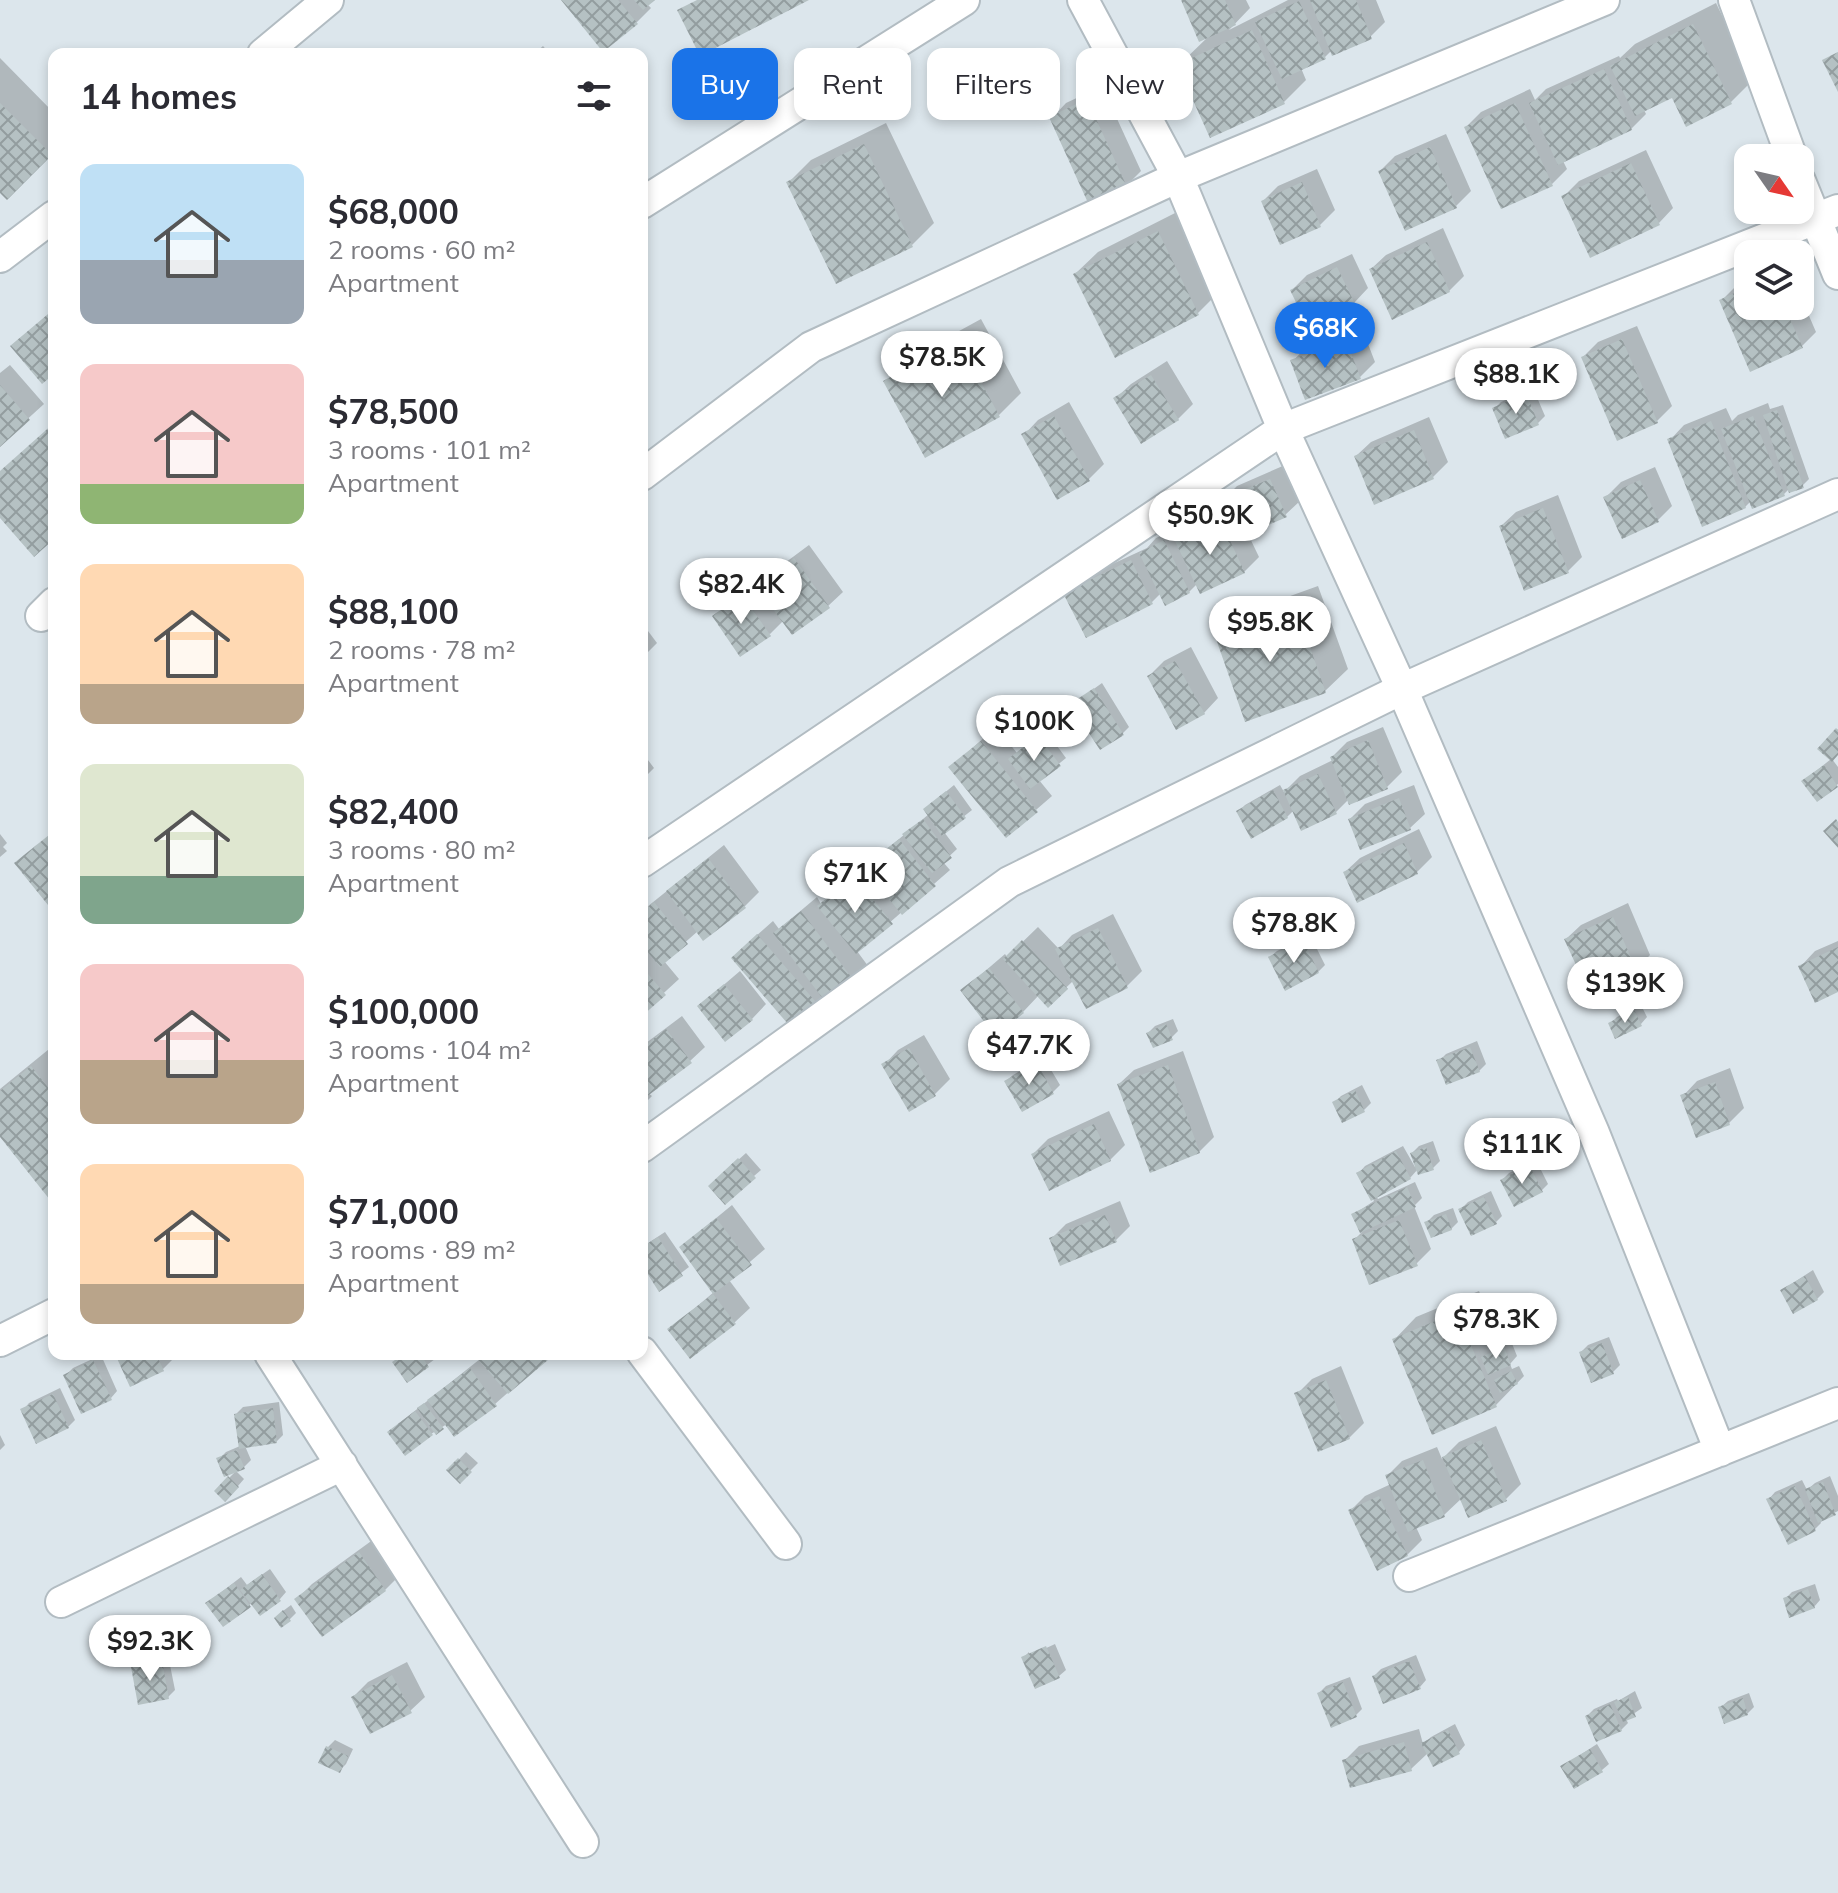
<!DOCTYPE html>
<html lang="en">
<head>
<meta charset="utf-8">
<style>
  :root { --surface:#fff; --page:#f7f7f7; --text:#2b2b33; --muted:#7c7c81; --accent:#1a73e8 }
  body { margin:0; font-family:Mulish,sans-serif; background:var(--page); color:var(--text); height:100vh; display:flex; flex-direction:column; font-size:30px; white-space:nowrap }
  * { box-sizing:border-box; margin:0 }
  p { font-size:26px; color:var(--muted) }
  .icon { flex:none; width:44px; height:44px; fill:none; stroke:currentColor; stroke-width:2; stroke-linecap:round; stroke-linejoin:round }
  .map { position:relative; flex:1; overflow:hidden }
  .side { position:absolute; left:48px; top:48px; width:600px; height:1312px; display:flex; flex-direction:column; background:var(--surface); border-radius:16px; box-shadow:0 4px 12px #0003 }
  .side>* { flex:none }
  .top-card { position:absolute; left:672px; top:48px; width:760px; height:72px; display:flex; gap:16px }
  .needle { width:52px; rotate:124deg }
  .tools { position:absolute; left:1734px; top:144px; display:grid; gap:16px }
  .tools a { display:grid; place-items:center; width:80px; height:80px; border-radius:16px; background:var(--surface); box-shadow:0 4px 12px #0003; font-size:40px }
  .price { position:absolute; translate:-50% -68px; padding:0 18px; border-radius:28px; background:#fff; color:#222; font-size:26px; line-height:52px; filter:drop-shadow(0 2px 4px #0008) }
  .price::after { content:''; position:absolute; left:50%; top:48px; width:24px; height:18px; margin-left:-12px; background:inherit; clip-path:polygon(0 0,100% 0,50% 100%) }
  .price.current { background:var(--accent); color:#fff }
  ul { padding:0; list-style:none }
  li { display:flex; align-items:center; gap:24px; height:200px; padding:0 32px }
  li span { display:grid; place-items:center; flex:none; width:224px; height:160px; border-radius:16px; color:#555 }
  li>.icon { margin-inline-start:auto }
  span .icon { width:96px; height:96px; fill:#fffc; stroke-width:1 }
  li b { font-size:34px }
  h2 { display:flex; justify-content:space-between; align-items:center; height:96px; padding:0 32px; font-size:34px }
  .chip { padding:0 28px; border-radius:16px; background:var(--surface); box-shadow:0 4px 12px #0003; font-size:28px; line-height:72px }
  .chip.current { background:var(--accent); color:#fff }
  .map>svg:first-child { display:block }
  .shadow { fill:#0003 }
  .building { fill:url(#building-cross-hatch) }
  .lines { fill:none; stroke-linecap:round; stroke-linejoin:round }
  .minor-casing { stroke:#b2bcc2; stroke-width:34 }
  .minor { stroke:#fff; stroke-width:30 }
</style>
</head>
<body>
<div class="map">
<svg width="1838" height="1893" viewBox="0 0 1838 1893">
  <defs>
    <pattern id="building-cross-hatch" width="8" height="8" patternUnits="userSpaceOnUse" patternTransform="scale(2)"><rect width="8" height="8" fill="#b5c1c3"/><path d="M0 0l8 8M0 8l8-8" fill="none" stroke="#939d9f"/></pattern>
  </defs>
  <rect width="100%" height="100%" fill="#dce6ec"/>
  <path class="shadow" d="M563,0H652L647,4L651,8L636,23Z
    M1183,0H1246L1250,8L1229,30L1288,0H1376L1385,22L1370,37L1332,50L1325,57L1301,68L1306,80L1284,102L1179,65L1209,36Z
    M1716,3L1753,80L1731,102L1673,96L1644,110L1646,114L1631,129L1563,161L1567,169L1552,184L1466,127L1481,112L1530,89L1535,100L1546,89L1619,56L1620,58L1635,44Z
    M543,46L550,54H534Z
    M0,58L54,113V150L7,197L0,190Z
    M1102,86L1141,171L1126,186L1052,118L1066,103Z
    M886,123L934,223L912,245L789,182L811,160Z
    M1446,134L1471,191L1456,206L1406,229L1380,171L1395,156Z
    M1646,150L1673,208L1659,223L1564,196L1579,181Z
    M1317,169L1335,210L1320,225L1263,201L1278,186Z
    M1181,210L1221,290L1198,313L1116,355L1075,274L1098,252Z
    M1443,228L1464,276L1449,291L1371,269L1386,255Z
    M1352,254L1368,288L1354,303L1292,290L1307,275Z
    M1748,280V306H1800V295L1816,332L1802,346L1721,301L1736,286Z
    M981,319L1021,393L999,415L886,382L908,359Z
    M1361,326L1375,362L1360,377L1293,361L1307,346Z
    M1637,326L1672,406L1657,421L1583,357L1598,342Z
    M1167,361L1193,404L1178,419L1116,398L1131,384Z
    M10,365L44,404L0,444V373Z
    M1533,388L1545,416L1538,423L1494,409L1501,402Z
    M1069,402L1104,464L1089,479L1058,497L1024,435L1038,420Z
    M1768,403L1770,409L1783,405L1809,479L1802,486L1790,488L1784,494L1751,501L1745,507L1670,440L1684,425L1726,408L1732,421L1738,415Z
    M1429,417L1448,462L1433,477L1356,456L1371,442Z
    M1285,465L1300,501L1285,515L1247,532L1259,557L1244,572L1197,584L1189,592L1166,603L1161,593L1152,602L1066,594L1080,579L1147,548L1156,538L1180,527L1183,535L1192,526L1226,510L1222,501L1237,486Z
    M1655,467L1672,506L1657,521L1606,497L1621,482Z
    M1558,495L1582,557L1568,571L1501,526L1516,512Z
    M809,545L843,592L828,606L784,620L770,634L714,617L729,602L758,582L760,585L774,571Z
    M1318,586L1348,669L1325,691L1217,636L1240,614Z
    M642,623L657,643L642,658Z
    M1191,647L1218,698L1204,713L1149,676L1164,661Z
    M1102,683L1129,727L1122,734L1073,704Z
    M996,727L1017,753L1046,731L1066,758L1039,780L1052,796L1006,836L951,767Z
    M1383,727L1402,772L1387,787L1349,799L1336,812L1294,810L1287,817L1238,812L1245,805L1280,785L1284,792L1300,776L1333,760L1332,757L1347,742Z
    M1838,729V753L1832,759L1838,767V784L1817,799L1811,775L1831,759L1820,749Z
    M642,752L654,768L642,780Z
    M954,785L972,810L944,832L957,849L943,862L950,870L857,951L868,966L819,1007L748,943L773,921L779,929L817,897L821,904L929,814L925,809Z
    M1414,785L1425,814L1410,828L1350,819L1365,804Z
    M1419,829L1432,857L1417,872L1358,900L1345,872L1360,858Z
    M0,834L7,843L3,847L7,851L0,857Z
    M724,845L759,892L745,906L698,931L664,961L679,979L642,1013V911Z
    M1628,903L1650,955L1636,970L1566,939L1581,925Z
    M1113,914L1142,971L1127,986L1086,1007L1073,981L1048,1005L1039,995L1023,1012L963,990L1005,954L1007,957L1038,927L1059,949L1072,935Z
    M1310,935L1325,965L1318,972L1270,957L1277,951Z
    M1838,941V990L1801,966L1815,951Z
    M740,971L766,1004L752,1019L699,1006Z
    M1641,1005L1647,1017L1641,1024H1610L1617,1017Z
    M682,1016L705,1047L690,1061L648,1093L652,1096L642,1106V1046Z
    M1173,1019L1178,1031L1171,1038L1148,1033L1155,1026Z
    M924,1035L950,1079L935,1094L884,1065L898,1050Z
    M1477,1041L1486,1064L1479,1071L1439,1061L1446,1054Z
    M54,1045V1202L0,1134V1089Z
    M1183,1051L1214,1137L1199,1152L1119,1084L1134,1070Z
    M1044,1058L1060,1085L1053,1092L1006,1081L1013,1075Z
    M1730,1068L1744,1108L1729,1123L1697,1135L1683,1096L1697,1081Z
    M1362,1085L1371,1103L1364,1110L1343,1120L1334,1103L1341,1096Z
    M1109,1111L1125,1145L1110,1160L1033,1154L1048,1139Z
    M1433,1141L1440,1161L1433,1168L1418,1169L1410,1178L1376,1196L1378,1199L1415,1182L1422,1198L1414,1206L1431,1249L1416,1264L1354,1240L1362,1232L1354,1214L1374,1201L1359,1173L1365,1166L1403,1146L1415,1167L1417,1166L1412,1153L1419,1146Z
    M746,1153L761,1170L754,1176L717,1179Z
    M1536,1160L1548,1184L1541,1191L1502,1180L1509,1173Z
    M1491,1191L1502,1216L1495,1223L1461,1209L1468,1202Z
    M1120,1201L1130,1226L1115,1241L1051,1239L1066,1224Z
    M732,1205L765,1249L729,1280L750,1308L735,1322L690,1356L670,1329L714,1292L681,1247Z
    M1453,1208L1458,1222L1451,1229L1427,1222L1434,1215Z
    M665,1232L689,1267L660,1289L642,1262V1247Z
    M1813,1270L1824,1292L1817,1299L1782,1290Z
    M1479,1291L1502,1345L1511,1341L1517,1356L1510,1364L1512,1369L1519,1366L1524,1376L1496,1405L1394,1340L1416,1317Z
    M1609,1337L1620,1365L1613,1372L1581,1352L1588,1345Z
    M117,1354H178L163,1369Z
    M404,1354H432L435,1359L407,1380Z
    M482,1354H552L495,1404L447,1424L431,1434L397,1425L480,1359Z
    M101,1355L117,1391L111,1398L66,1375L73,1368Z
    M1341,1366L1364,1423L1349,1438L1297,1394L1312,1379Z
    M60,1388L75,1420L68,1427L23,1410L29,1403Z
    M279,1402L283,1435L276,1442L245,1446L251,1460L244,1467L219,1459L226,1452L240,1446L236,1414L243,1407Z
    M1496,1426L1521,1484L1506,1499L1462,1498L1444,1515L1416,1527L1422,1540L1407,1555L1350,1511L1365,1496L1391,1484L1388,1475L1402,1461L1437,1447L1442,1459L1459,1442Z
    M0,1435L5,1445L0,1450Z
    M466,1452L478,1463L460,1481L449,1470Z
    M236,1471L244,1479L232,1493L216,1491Z
    M1830,1476L1838,1496V1511L1820,1520L1821,1523L1814,1530L1769,1499L1775,1492L1802,1480L1807,1490L1815,1483Z
    M374,1539L400,1575L385,1590L323,1635L297,1599L312,1584Z
    M270,1569L286,1592L280,1599L252,1603L223,1624L215,1597L241,1577L247,1585Z
    M1815,1584L1820,1600L1814,1607L1785,1599L1792,1592Z
    M291,1605L296,1613L289,1620L283,1611Z
    M1055,1644L1066,1670L1059,1676L1024,1657L1029,1652V1656Z
    M168,1655L175,1690L168,1697L133,1668L140,1661Z
    M1416,1655L1426,1680L1420,1687L1374,1676L1381,1669Z
    M407,1662L425,1697L410,1711L353,1697L368,1682Z
    M1350,1677L1362,1709L1355,1716L1319,1693L1326,1686Z
    M1635,1691L1642,1708L1626,1719L1628,1723L1621,1730L1587,1716L1594,1709L1617,1699L1618,1701Z
    M1749,1693L1754,1707L1747,1714L1721,1707L1728,1701Z
    M1455,1724L1465,1745L1459,1752L1428,1753L1411,1769L1345,1760L1359,1746L1419,1729L1423,1744L1431,1737Z
    M335,1740L353,1749L346,1764L339,1771L321,1762L328,1747Z
    M1597,1744L1609,1764L1602,1770L1563,1766Z"/>
  <path class="building" d="M561,0H618L638,24L603,52Z
    M634,0H655L643,10Z
    M697,0H809L700,56L677,10Z
    M1181,0H1225L1236,25L1199,42Z
    M1310,0H1356L1372,39L1332,56Z
    M1299,1L1326,59L1282,79L1255,22Z
    M1693,24L1732,104L1686,127L1672,98L1635,116L1610,66Z
    M1252,30L1285,104L1210,138L1177,65Z
    M1838,52V92L1822,60Z
    M1604,69L1632,130L1558,165L1529,103Z
    M1087,99L1127,187L1089,205L1049,117Z
    M0,103L52,155L7,200L0,193Z
    M1515,103L1553,186L1501,209L1464,127Z
    M864,144L913,247L836,284L786,182Z
    M1430,147L1457,208L1405,231L1378,171Z
    M1631,163L1660,225L1590,258L1561,196Z
    M1302,182L1321,227L1280,245L1261,201Z
    M1158,231L1199,315L1115,358L1073,274Z
    M1427,242L1450,292L1392,320L1369,269Z
    M1337,267L1355,304L1308,327L1290,290Z
    M1748,287V306H1784L1803,348L1750,372L1719,300Z
    M54,309V374L42,384L10,346Z
    M1622,339L1658,423L1617,441L1581,357Z
    M958,340L1000,417L925,458L883,381Z
    M1346,340L1361,379L1305,400L1290,360Z
    M1151,375L1179,420L1141,444L1113,398Z
    M0,385L30,420L0,447Z
    M1526,393L1539,425L1505,439L1492,408Z
    M1777,410L1804,488L1789,493L1763,415Z
    M1054,416L1090,481L1057,500L1021,434Z
    M1753,416L1785,496L1752,509L1721,429Z
    M1711,421L1746,508L1702,527L1667,439Z
    M54,423V539L34,557L0,518V471Z
    M1414,430L1434,479L1374,505L1354,456Z
    M1270,479L1287,517L1236,539L1219,500Z
    M1640,480L1659,522L1622,539L1603,497Z
    M1543,508L1569,573L1524,591L1499,526Z
    M1220,519L1245,573L1200,594L1175,541Z
    M1164,540L1190,593L1165,606L1139,553Z
    M794,558L830,608L792,635L756,586Z
    M1131,560L1153,604L1086,638L1063,593Z
    M742,595L771,636L740,657L712,616Z
    M1296,607L1326,693L1245,722L1215,636Z
    M1175,661L1205,714L1176,730L1147,676Z
    M1094,688L1124,735L1100,750L1070,704Z
    M1836,728L1838,730V755L1832,762L1817,749Z
    M1038,736L1061,766L1030,789L1008,759Z
    M1368,740L1388,789L1349,805L1330,757Z
    M981,741L1038,812L1006,838L948,767Z
    M1824,765L1838,787L1817,802L1801,781Z
    M1318,774L1337,814L1301,831L1283,790Z
    M1273,790L1288,818L1251,839L1236,811Z
    M946,791L966,818L942,836L923,809Z
    M1399,798L1411,830L1360,850L1348,819Z
    M923,819L952,858L932,873L902,834Z
    M1836,819L1838,822V848L1823,831Z
    M54,831V901L48,905L14,863Z
    M899,839L936,886L902,915L863,867Z
    M1404,843L1418,874L1357,903L1343,872Z
    M708,858L746,908L703,941L666,891Z
    M854,876L893,924L856,954L817,906Z
    M654,902L688,944L660,967L642,945V912Z
    M801,911L855,982L827,1004L773,933Z
    M1613,917L1637,971L1589,993L1564,939Z
    M1098,928L1128,988L1086,1009L1055,949Z
    M757,934L821,1008L794,1031L731,958Z
    M1022,940L1068,989L1048,1008L1003,959Z
    M1303,940L1319,973L1285,991L1268,957Z
    M1838,947V992L1815,1003L1798,966Z
    M642,967L666,995L642,1016Z
    M989,968L1024,1013L995,1036L960,990Z
    M724,984L753,1020L725,1042L697,1006Z
    M1634,1010L1642,1026L1615,1039L1608,1023Z
    M1166,1024L1173,1040L1153,1048L1146,1033Z
    M666,1029L692,1063L642,1100V1048Z
    M1470,1047L1480,1072L1446,1085L1436,1060Z
    M909,1048L936,1096L909,1112L881,1064Z
    M1037,1063L1054,1094L1022,1112L1004,1081Z
    M1168,1065L1200,1153L1150,1173L1117,1084Z
    M31,1066L54,1095V1205L0,1137V1091Z
    M1715,1082L1730,1125L1696,1138L1680,1095Z
    M1355,1090L1365,1112L1342,1123L1332,1102Z
    M1094,1124L1111,1161L1049,1191L1031,1154Z
    M1426,1147L1434,1170L1418,1175L1410,1153Z
    M1396,1151L1411,1179L1371,1201L1356,1173Z
    M738,1158L756,1178L725,1205L708,1186Z
    M1529,1165L1543,1192L1514,1207L1500,1180Z
    M1407,1187L1416,1207L1360,1233L1351,1214Z
    M1484,1197L1497,1224L1471,1236L1458,1209Z
    M1446,1214L1452,1230L1431,1238L1424,1222Z
    M1105,1215L1117,1242L1060,1266L1049,1238Z
    M716,1218L752,1265L713,1294L679,1247Z
    M1399,1220L1418,1266L1369,1285L1352,1239Z
    M658,1237L683,1276L659,1292L642,1265V1247Z
    M1805,1276L1818,1300L1793,1314L1780,1290Z
    M713,1294L736,1324L690,1359L667,1329Z
    M1457,1312L1497,1407L1432,1435L1392,1339Z
    M1602,1343L1614,1374L1591,1383L1579,1352Z
    M1504,1347L1511,1365L1488,1375L1481,1357Z
    M115,1354H156L164,1371L130,1387Z
    M404,1354H420L429,1367L407,1383L392,1362Z
    M480,1354H555L508,1394L476,1357Z
    M93,1360L112,1400L81,1414L63,1375Z
    M470,1368L497,1406L454,1437L427,1400Z
    M1511,1371L1518,1384L1500,1393L1494,1380Z
    M1326,1380L1350,1439L1318,1452L1294,1393Z
    M53,1394L69,1428L36,1444L20,1409Z
    M424,1403L444,1429L436,1435L417,1408Z
    M273,1408L277,1443L239,1449L234,1414Z
    M415,1411L433,1435L405,1456L387,1432Z
    M1481,1440L1507,1501L1468,1518L1442,1457Z
    M237,1450L245,1469L224,1477L216,1458Z
    M458,1458L472,1472L460,1484L446,1470Z
    M1423,1460L1445,1517L1408,1532L1385,1475Z
    M228,1476L239,1487L225,1502L214,1491Z
    M1823,1482L1836,1515L1818,1523L1805,1489Z
    M1795,1486L1816,1531L1788,1545L1766,1499Z
    M1379,1496L1408,1556L1377,1571L1348,1510Z
    M359,1552L386,1591L322,1637L294,1599Z
    M262,1574L281,1601L260,1616L240,1590Z
    M234,1583L251,1607L223,1627L205,1603Z
    M1808,1589L1815,1608L1789,1618L1783,1598Z
    M283,1610L291,1621L281,1628L274,1618Z
    M1046,1646L1060,1678L1035,1689L1021,1657Z
    M162,1661L169,1699L138,1705L131,1667Z
    M1409,1661L1421,1689L1383,1704L1372,1676Z
    M392,1675L412,1713L370,1734L351,1697Z
    M1343,1682L1357,1717L1331,1728L1317,1693Z
    M1628,1697L1636,1717L1623,1722L1614,1702Z
    M1743,1698L1748,1715L1724,1724L1718,1707Z
    M1610,1704L1622,1731L1596,1742L1585,1716Z
    M1448,1730L1460,1754L1433,1767L1421,1743Z
    M1404,1742L1412,1771L1350,1788L1342,1760Z
    M326,1746L348,1756L340,1773L318,1763Z
    M1590,1749L1603,1772L1574,1789L1560,1766Z"/>
  <g class="lines">
    <g class="minor-casing">
      <path id="minor" d="M1083,0L1178,177L1283,429L1402,689L1594,1133L1720,1451
        M1734,0L1792,158
        M263,54L328,0
        M1800,181L1838,274
        M642,203L964,0
        M0,257L54,216
        M642,475L811,347L1178,177L1604,0
        M41,616L54,603
        M642,862L1283,429L1838,210
        M642,1147L1009,882L1402,689L1838,494
        M0,1341L54,1314
        M642,1352L786,1544
        M270,1354L583,1842
        M1409,1576L1838,1403
        M61,1602L342,1465"/>
    </g>
    <use href="#minor" class="minor"/>
  </g>
</svg>
<div class="tools">
<a><svg class="needle" viewBox="-14 -14 28 28"><path d="M0-13l5 13h-10z" fill="#e53935"/><path d="M0 13l5-13h-10z" fill="#7c7c81"/></svg></a>
<a><svg class="icon" aria-label="layers" viewBox="0 0 24 24"><path d="M12 4l9 5-9 5-9-5zM3 14l9 5 9-5"/></svg></a>
</div>
<b class="price current" style="left:1325px;top:370px">$68K</b>
<b class="price" style="left:942px;top:399px">$78.5K</b>
<b class="price" style="left:1516px;top:416px">$88.1K</b>
<b class="price" style="left:1210px;top:557px">$50.9K</b>
<b class="price" style="left:741px;top:626px">$82.4K</b>
<b class="price" style="left:1270px;top:664px">$95.8K</b>
<b class="price" style="left:1034px;top:763px">$100K</b>
<b class="price" style="left:855px;top:915px">$71K</b>
<b class="price" style="left:1294px;top:965px">$78.8K</b>
<b class="price" style="left:1625px;top:1025px">$139K</b>
<b class="price" style="left:1029px;top:1087px">$47.7K</b>
<b class="price" style="left:1522px;top:1186px">$111K</b>
<b class="price" style="left:1496px;top:1361px">$78.3K</b>
<b class="price" style="left:150px;top:1683px">$92.3K</b>
<div class="top-card">
<a class="chip current">Buy</a>
<a class="chip">Rent</a>
<a class="chip">Filters</a>
<a class="chip">New</a>
</div>
<section class="side">
<h2>14 homes<svg class="icon" aria-label="filters" viewBox="0 0 24 24"><path d="M4 7h16M4 17h16"/><circle cx="9" cy="7" r="2"/><circle cx="15" cy="17" r="2"/></svg></h2>
<ul>
<li><span style="background:linear-gradient(#bfe0f5 60%,#9aa5b1 0)"><svg class="icon" aria-label="home" viewBox="0 0 24 24"><path d="M3 11l9-7 9 7M6 9v11h12V9"/></svg></span><div><b>$68,000</b><p>2 rooms · 60 m²</p><p>Apartment</p></div></li>
<li><span style="background:linear-gradient(#f6c9c9 75%,#8fb573 0)"><svg class="icon" aria-label="home" viewBox="0 0 24 24"><path d="M3 11l9-7 9 7M6 9v11h12V9"/></svg></span><div><b>$78,500</b><p>3 rooms · 101 m²</p><p>Apartment</p></div></li>
<li><span style="background:linear-gradient(#ffd9b3 75%,#b9a48a 0)"><svg class="icon" aria-label="home" viewBox="0 0 24 24"><path d="M3 11l9-7 9 7M6 9v11h12V9"/></svg></span><div><b>$88,100</b><p>2 rooms · 78 m²</p><p>Apartment</p></div></li>
<li><span style="background:linear-gradient(#dfe7d0 70%,#7fa58c 0)"><svg class="icon" aria-label="home" viewBox="0 0 24 24"><path d="M3 11l9-7 9 7M6 9v11h12V9"/></svg></span><div><b>$82,400</b><p>3 rooms · 80 m²</p><p>Apartment</p></div></li>
<li><span style="background:linear-gradient(#f6c9c9 60%,#b9a48a 0)"><svg class="icon" aria-label="home" viewBox="0 0 24 24"><path d="M3 11l9-7 9 7M6 9v11h12V9"/></svg></span><div><b>$100,000</b><p>3 rooms · 104 m²</p><p>Apartment</p></div></li>
<li><span style="background:linear-gradient(#ffd9b3 75%,#b9a48a 0)"><svg class="icon" aria-label="home" viewBox="0 0 24 24"><path d="M3 11l9-7 9 7M6 9v11h12V9"/></svg></span><div><b>$71,000</b><p>3 rooms · 89 m²</p><p>Apartment</p></div></li>
</ul>
</section>
</div>
</body>
</html>
